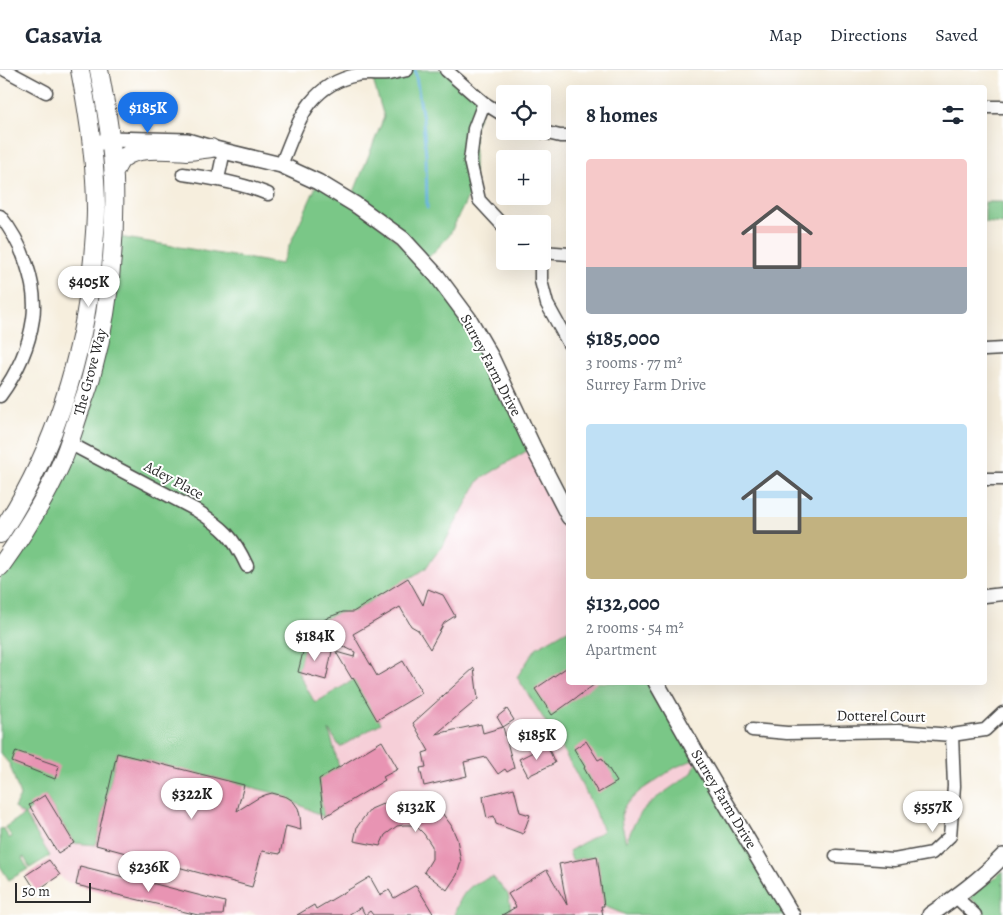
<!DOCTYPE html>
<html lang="en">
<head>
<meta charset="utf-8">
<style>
  :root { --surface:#fff; --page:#f2f2f3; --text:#1f2937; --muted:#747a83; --line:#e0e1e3; --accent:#1a73e8 }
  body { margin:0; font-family:Alegreya,serif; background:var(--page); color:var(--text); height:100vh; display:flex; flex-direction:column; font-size:19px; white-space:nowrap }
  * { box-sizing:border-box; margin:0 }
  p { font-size:16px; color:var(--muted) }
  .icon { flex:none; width:28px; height:28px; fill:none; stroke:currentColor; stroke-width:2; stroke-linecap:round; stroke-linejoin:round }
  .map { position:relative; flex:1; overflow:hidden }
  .sheet { position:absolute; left:566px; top:15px; width:421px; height:600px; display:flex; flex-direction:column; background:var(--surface); border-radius:5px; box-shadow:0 5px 20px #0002 }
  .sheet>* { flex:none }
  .fabs { position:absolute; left:496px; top:15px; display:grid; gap:10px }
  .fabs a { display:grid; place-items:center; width:55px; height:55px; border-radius:5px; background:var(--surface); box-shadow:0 5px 20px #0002; font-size:25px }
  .scale { position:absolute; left:15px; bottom:12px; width:76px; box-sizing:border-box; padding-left:5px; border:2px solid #2b2b2b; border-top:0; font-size:14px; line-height:18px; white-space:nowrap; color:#2b2b2b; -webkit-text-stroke:4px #fff; paint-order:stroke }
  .price { position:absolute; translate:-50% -42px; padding:0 11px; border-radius:18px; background:#fff; color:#222; font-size:16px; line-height:32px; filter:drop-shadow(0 1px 2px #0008) }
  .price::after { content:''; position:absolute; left:50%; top:30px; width:15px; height:11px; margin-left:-8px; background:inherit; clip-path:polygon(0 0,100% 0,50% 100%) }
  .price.current { background:var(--accent); color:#fff }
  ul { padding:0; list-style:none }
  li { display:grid; align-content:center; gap:10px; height:265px; padding:0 20px }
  li span { display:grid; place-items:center; height:155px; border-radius:5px; color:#555 }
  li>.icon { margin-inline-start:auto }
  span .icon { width:90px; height:90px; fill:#fffc; stroke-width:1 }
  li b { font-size:21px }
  h2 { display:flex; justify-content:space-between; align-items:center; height:60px; padding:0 20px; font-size:21px }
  header { display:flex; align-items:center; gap:30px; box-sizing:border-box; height:70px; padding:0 25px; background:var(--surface); border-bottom:1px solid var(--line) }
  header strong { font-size:24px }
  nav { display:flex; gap:28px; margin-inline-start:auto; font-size:18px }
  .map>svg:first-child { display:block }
  .built { fill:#f6cfd8 }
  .green { fill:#7ac787; stroke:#527959; fill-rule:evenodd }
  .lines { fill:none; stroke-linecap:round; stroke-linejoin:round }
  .stream { stroke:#65b2de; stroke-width:3 }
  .building { fill:#e894b3 }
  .minor-casing { stroke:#494846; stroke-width:15 }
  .tertiary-casing { stroke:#494846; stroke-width:18 }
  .secondary-casing { stroke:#494846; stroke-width:20 }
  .minor { stroke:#fff; stroke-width:12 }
  .tertiary { stroke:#fff; stroke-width:15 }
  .secondary { stroke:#fff; stroke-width:18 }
  .labels { text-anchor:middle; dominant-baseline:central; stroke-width:4; stroke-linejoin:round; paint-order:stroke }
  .street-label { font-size:15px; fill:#2b2b2b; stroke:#fff }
</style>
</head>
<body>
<header>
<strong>Casavia</strong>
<nav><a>Map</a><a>Directions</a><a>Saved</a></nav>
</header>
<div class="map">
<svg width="1003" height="845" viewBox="0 0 1003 845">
  <rect width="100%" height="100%" fill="#fff"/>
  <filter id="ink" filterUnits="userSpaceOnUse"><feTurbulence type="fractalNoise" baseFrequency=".02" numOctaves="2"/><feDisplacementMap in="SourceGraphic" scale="10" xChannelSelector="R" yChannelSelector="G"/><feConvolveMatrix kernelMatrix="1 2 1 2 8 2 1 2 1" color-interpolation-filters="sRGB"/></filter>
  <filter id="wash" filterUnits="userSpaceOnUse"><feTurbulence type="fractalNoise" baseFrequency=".0096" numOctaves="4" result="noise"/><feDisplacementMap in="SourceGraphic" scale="20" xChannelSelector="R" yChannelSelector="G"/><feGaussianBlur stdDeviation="1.12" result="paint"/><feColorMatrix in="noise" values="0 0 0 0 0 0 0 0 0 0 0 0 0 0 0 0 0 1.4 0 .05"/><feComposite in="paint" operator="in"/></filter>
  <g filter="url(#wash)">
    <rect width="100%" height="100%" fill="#f6eedd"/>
    <path class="built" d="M318,112L537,385L569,458V612L650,613L789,845H259L250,842L238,845H173L64,811L14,738L20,726L10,695L0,683L82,333L113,166L281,194Z"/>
    <path class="green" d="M370,0H446L484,33L474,59V108L466,131L449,166L428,188L352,127L384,47Z
      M318,112L356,135L437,206L533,377L479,410L445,472L425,499L349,544L348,542L335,544L329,547L319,555L305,574L298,602L315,633L355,609L381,653L340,677L329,660L339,697L320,709L324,747L278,724L117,683L96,775L74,773L45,725L25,745L50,786L30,798L24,787L22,788L28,799L9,810L0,796V759L3,758L9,768L12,767L5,757L24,745L14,738L20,726L10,695L0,683V494L26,458L82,333L113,166L281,194Z
      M985,132H1003V154L985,152Z
      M569,559V612L657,613L792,845H626L604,836L597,787L572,790L569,781L603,761C582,706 549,657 517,607L536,578ZM698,688L692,703L655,729L643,740L635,752L626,772L622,755L621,746L625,735L640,721L676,697Z
      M1003,801V845H986L970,827Z
      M493,807L508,824L511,839L502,845H454C462,822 469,813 493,807Z"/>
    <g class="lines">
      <path class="stream" d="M415,0L423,50L426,86L427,138"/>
    </g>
    <g id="blocks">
      <path class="building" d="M408,508L423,535L428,519L443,525L455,546L444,553L430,579L418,560L411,556L400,537L353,564L377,606L403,591L422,623L377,650L353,608L352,609L336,582L354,587L355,582L313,562L324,550L329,547L343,542H353Z
        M305,574L332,581L326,610L298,602Z
        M569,596V612H598L552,645L535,619Z
        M474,598L478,629L436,664L481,654L483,663L503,657L514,698L507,702L505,699L498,704L486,687L464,692L467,706L424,716L420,698L426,697L423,683L429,681L413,653Z
        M507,639L514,650L503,657L497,647Z
        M382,671L398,699L383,707L385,710L324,747L319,709Z
        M586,671L598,690L602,688L617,712L598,723L584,698L585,697L574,679Z
        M547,675L555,693L528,706L519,689Z
        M16,681L59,696L55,709L12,692Z
        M117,683L244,715L237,741L258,728L265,725L272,723L287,727L293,731L298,738L300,746L301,760L286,756L280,784L262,781L252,817L96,775Z
        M514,718L520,742L530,745L523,764L496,754L494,746L487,748L484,734L483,726Z
        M45,725L74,773L58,783L29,735Z
        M403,727H410L423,730L431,734L442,743L451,755L457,769L461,792L457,805L447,820L424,802L432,789V776L424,764L417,757L411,755H404L397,756L385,765L380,776L354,771L357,757L364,747L371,739L392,730Z
        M597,786L604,836H601L603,845H502L516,837L508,824L547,800L567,835L559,794Z
        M49,790L60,805L36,821L26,805Z
        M80,796L128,808V807L225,832L223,845H198L177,840V839L76,815Z
        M370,807L380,825L389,820L394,828L416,815L434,845H373L370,841L365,845L361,837L348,845H297L314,835L316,839Z"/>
    </g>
  </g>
  <g filter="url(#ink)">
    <use href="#blocks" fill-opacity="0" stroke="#494846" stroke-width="1"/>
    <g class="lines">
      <g class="minor-casing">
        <path id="minor" d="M5,0L46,22
          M446,0L484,33L505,46
          M484,33L474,59L470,91L479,130L505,158
          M985,37H1003
          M539,61L560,66H569
          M281,95C298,54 307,15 357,5C367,3 378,5 388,4C394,3 401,1 407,0
          M183,104C212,108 241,113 268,124
          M218,109L224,81
          M0,146C22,172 38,215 33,249C29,277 17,303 0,326
          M542,182L569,184
          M541,191V211L547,234L569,274
          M985,280L1003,279
          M69,373L196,440C224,458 233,466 247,496
          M985,409H1003
          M985,526L1003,524
          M752,660L787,663L898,661L952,665L985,660L1003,643
          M836,786L894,790L932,783L950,766L954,716L952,665
          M956,827L975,845"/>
      </g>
      <g class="tertiary-casing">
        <path id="tertiary" d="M92,75L110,69L187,71L211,78L281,95L318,112L356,135L403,169L437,206L469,249L491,287L533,377L569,447
          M656,612L699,688L792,845
          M930,845C956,827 981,809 1003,786"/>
      </g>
      <g class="secondary-casing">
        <path id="secondary" d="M113,103C116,99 118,93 122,89C135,76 170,80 187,81C195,81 203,79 211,78
          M0,464C54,383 84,286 93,189C94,173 96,156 96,140C96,92 89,46 80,0
          M0,497C23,465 44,431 60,396C68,379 73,361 79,343C83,331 88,319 91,307C109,242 116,175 114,109C112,72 106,36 99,0"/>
      </g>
      <use href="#minor" class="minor"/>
      <use href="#tertiary" class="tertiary"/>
      <use href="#secondary" class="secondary"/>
    </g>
  </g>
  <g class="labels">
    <g class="street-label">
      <text transform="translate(491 295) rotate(62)">Surrey Farm Drive</text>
      <text transform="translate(90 302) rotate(-75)">The Grove Way</text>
      <text transform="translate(174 410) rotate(28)">Adey Place</text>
      <text transform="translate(881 646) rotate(1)">Dotterel Court</text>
      <text transform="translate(724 729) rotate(59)">Surrey Farm Drive</text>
    </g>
  </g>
</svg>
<div class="fabs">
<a><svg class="icon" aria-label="locate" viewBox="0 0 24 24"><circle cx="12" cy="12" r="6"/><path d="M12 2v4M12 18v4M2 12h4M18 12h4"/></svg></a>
<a>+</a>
<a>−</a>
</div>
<div class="scale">50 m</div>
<b class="price current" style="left:148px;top:64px">$185K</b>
<b class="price" style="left:89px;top:238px">$405K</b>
<b class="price" style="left:315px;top:592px">$184K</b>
<b class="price" style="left:537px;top:691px">$185K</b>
<b class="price" style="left:192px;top:750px">$322K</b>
<b class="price" style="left:416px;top:763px">$132K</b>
<b class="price" style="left:933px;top:763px">$557K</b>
<b class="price" style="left:149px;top:823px">$236K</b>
<section class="sheet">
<h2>8 homes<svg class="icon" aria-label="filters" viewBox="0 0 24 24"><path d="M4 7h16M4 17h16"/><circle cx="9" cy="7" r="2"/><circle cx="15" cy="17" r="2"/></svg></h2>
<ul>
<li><span style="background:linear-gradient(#f6c9c9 70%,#9aa5b1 0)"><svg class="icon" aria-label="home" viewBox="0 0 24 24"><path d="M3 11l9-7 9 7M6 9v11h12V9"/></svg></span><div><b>$185,000</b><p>3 rooms · 77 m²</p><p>Surrey Farm Drive</p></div></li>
<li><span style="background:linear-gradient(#bfe0f5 60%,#c2b280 0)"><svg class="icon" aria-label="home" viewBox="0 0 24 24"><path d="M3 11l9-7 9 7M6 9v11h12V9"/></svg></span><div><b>$132,000</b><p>2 rooms · 54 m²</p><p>Apartment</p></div></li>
</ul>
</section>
</div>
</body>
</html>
